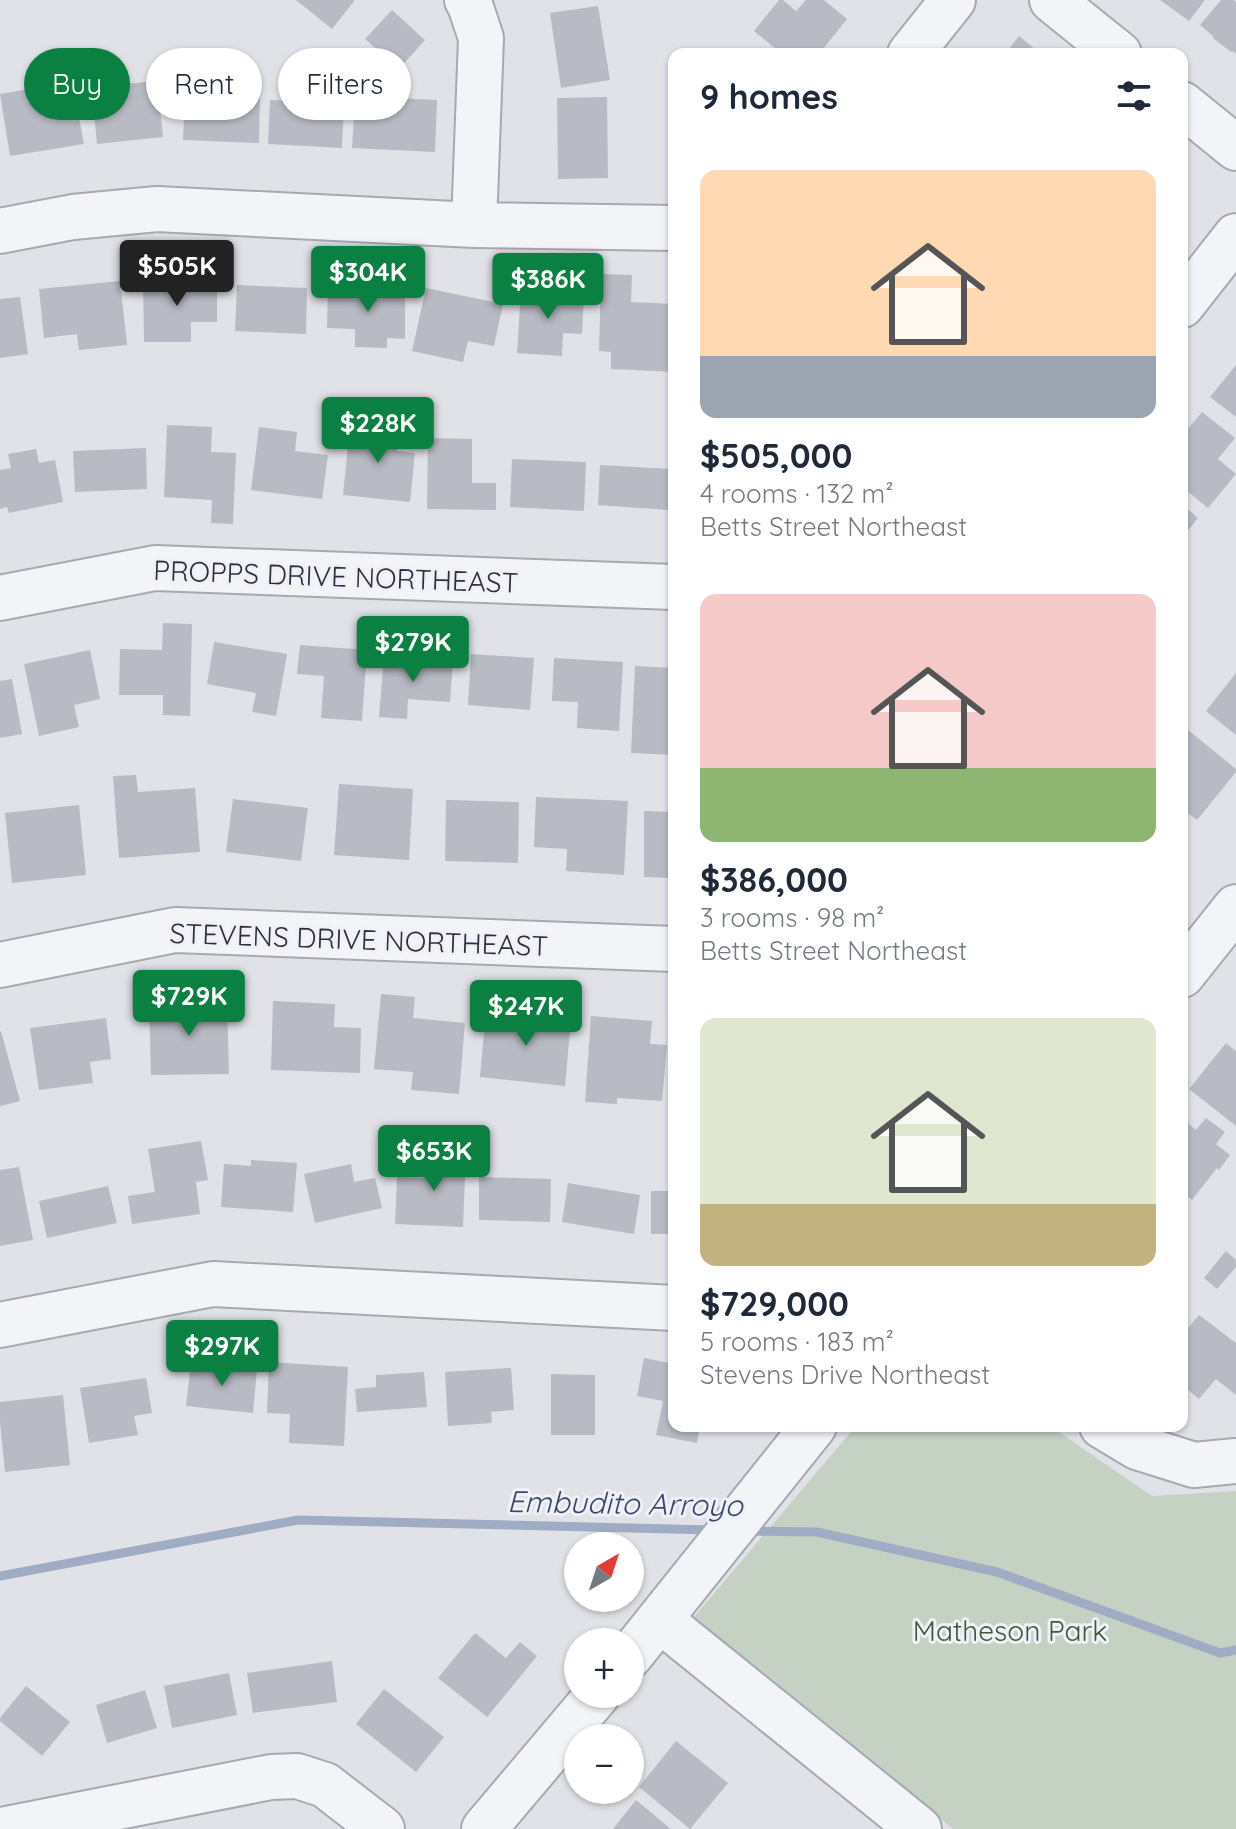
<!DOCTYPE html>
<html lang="en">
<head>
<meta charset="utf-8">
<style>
  :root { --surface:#fff; --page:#f6f6f7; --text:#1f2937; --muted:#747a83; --accent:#0b8043 }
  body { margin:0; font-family:Quicksand,sans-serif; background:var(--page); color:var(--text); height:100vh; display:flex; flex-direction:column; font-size:30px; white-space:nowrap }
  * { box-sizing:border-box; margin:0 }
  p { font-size:26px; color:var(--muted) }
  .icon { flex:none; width:44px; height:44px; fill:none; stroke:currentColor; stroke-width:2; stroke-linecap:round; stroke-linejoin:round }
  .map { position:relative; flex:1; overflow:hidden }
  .side { position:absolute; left:668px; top:48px; width:520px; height:1384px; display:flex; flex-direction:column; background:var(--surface); border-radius:16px; box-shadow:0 2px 6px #0004 }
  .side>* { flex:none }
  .top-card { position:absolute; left:24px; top:48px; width:524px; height:72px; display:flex; gap:16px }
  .needle { width:52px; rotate:39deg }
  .controls { position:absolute; left:564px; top:1532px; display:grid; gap:16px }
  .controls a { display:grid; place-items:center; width:80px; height:80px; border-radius:50%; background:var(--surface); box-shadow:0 2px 6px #0004; font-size:40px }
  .price { position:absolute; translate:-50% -68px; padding:0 18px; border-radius:8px; background:var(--accent); color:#fff; font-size:26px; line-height:52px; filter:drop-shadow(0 2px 4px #0008) }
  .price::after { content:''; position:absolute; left:50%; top:48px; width:24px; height:18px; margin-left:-12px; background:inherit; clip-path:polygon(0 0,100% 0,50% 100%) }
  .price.active { background:#222; color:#fff }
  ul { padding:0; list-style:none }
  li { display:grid; align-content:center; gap:16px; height:424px; padding:0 32px }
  li span { display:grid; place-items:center; height:248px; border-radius:16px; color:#555 }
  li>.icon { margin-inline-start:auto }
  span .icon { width:144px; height:144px; fill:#fffc; stroke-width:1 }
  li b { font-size:34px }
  h2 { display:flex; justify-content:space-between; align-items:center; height:96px; padding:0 32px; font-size:34px }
  .tag { padding:0 28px; border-radius:36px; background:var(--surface); box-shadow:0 2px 6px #0004; font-size:28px; line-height:72px }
  .tag.active { background:var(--accent); color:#fff }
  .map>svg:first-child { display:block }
  .green { fill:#c4d1c3 }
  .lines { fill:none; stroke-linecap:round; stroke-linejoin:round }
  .stream { stroke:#9facc4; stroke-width:9 }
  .building { fill:#b8bbc4 }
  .minor-casing { stroke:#a7a9b2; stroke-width:48 }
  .minor { stroke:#f3f4f7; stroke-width:44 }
  .labels { text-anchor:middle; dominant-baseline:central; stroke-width:6; stroke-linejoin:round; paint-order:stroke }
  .street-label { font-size:28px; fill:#2b2f3e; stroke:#f0f1f6 }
  .park-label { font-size:28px; fill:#3b583a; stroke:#f0f1f6 }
  .water-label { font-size:30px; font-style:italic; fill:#39496d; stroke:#f0f1f6 }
</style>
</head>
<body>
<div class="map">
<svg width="1236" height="1829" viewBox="0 0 1236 1829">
  <rect width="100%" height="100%" fill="#e1e2e8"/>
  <path class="green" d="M856,1426H1050L1152,1496L1236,1491V1829H953L694,1617Z"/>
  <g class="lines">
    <path class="stream" d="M746,1531L817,1532L997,1572L1220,1653L1236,1650
      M0,1576L298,1520L712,1530"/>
  </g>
  <path class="building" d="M296,0H355L332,29Z
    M779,0H783L796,11L806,0H824L847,19L819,54H782L754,31Z
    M1160,0H1205L1189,21Z
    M1221,0H1234L1236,2V54L1232,51L1231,52L1213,38L1214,37L1200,25Z
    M598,6L610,80L561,88L550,13Z
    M392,10L425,40L399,69L365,39Z
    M1019,36L1041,54H1005Z
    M102,70L103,86L157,81L163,137L97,144L90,71Z
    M40,87L43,107L76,102L84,144L10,156L0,94Z
    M185,93L260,95L259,143L183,140Z
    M355,96L437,100L435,152L352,148Z
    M607,97L608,178L558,179L557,98Z
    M270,100L344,104L342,148L268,144Z
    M601,274L632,275L631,302L674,304V372L611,369V352L599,351Z
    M217,279V322H191V342H144L143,280Z
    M120,281L127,345L79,350L77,334L44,338L39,289Z
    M237,285L307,288L306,334L235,331Z
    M328,287L405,289V339L387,338V348L355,347V329L327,328Z
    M426,288L503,304L494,346L468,341L463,362L412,351Z
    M521,290L584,294L582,334L563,333L562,356L517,353Z
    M20,297L28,354L0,358V299Z
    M1236,365V417L1210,397Z
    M1202,412L1235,438L1218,459L1236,474L1208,508L1182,487V436Z
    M167,425L212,427L211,452L236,453L233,524L211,523L212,500L164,497Z
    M350,425L399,430L397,451L415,453L410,502L343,495Z
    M259,427L297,432L295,451L328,455L322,499L251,490Z
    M428,438L472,439V483H496V510L427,509Z
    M146,448L147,489L75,492L73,451Z
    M36,449L39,463L55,460L63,502L9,513L7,507L0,509V470L11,468L8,454Z
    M512,459L586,462L584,511L510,507Z
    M600,465L671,469L668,510L598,505Z
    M1182,504L1198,518L1182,538Z
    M163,623L192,624L190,716L163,715V695H119L120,649L162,650Z
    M214,642L287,654L276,716L252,712L256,693L207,684Z
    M300,645L367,650L362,721L321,718L324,676L297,674Z
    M90,650L100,699L74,705L79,727L39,736L24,664Z
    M471,654L534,658L530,710L468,705Z
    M384,656L453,661L450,702L408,699L407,719L379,717Z
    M554,658L623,662L619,731L577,728L578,702L552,701Z
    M635,666L674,668V755L631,753Z
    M1236,673V735L1206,711Z
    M12,679L22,734L0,738V681Z
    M1182,725L1236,769V772L1197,820L1182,809Z
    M136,775L138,792L195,788L200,852L119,858L113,776Z
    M339,784L413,789L409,860L334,855Z
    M536,797L628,801L624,875L566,871L567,849L534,847Z
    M233,799L308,808L301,861L226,852Z
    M446,800L519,802L518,863L445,861Z
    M79,805L86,875L12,883L5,813Z
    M644,811L674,812V878L644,877Z
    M381,994L415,997L413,1018L465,1023L459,1094L411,1090L413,1072L374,1069Z
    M227,1001L229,1074L151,1075L149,1002Z
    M273,1001L335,1004L334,1027L361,1028L360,1073L271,1070Z
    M486,1011L571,1019L565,1086L480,1077Z
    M591,1016L652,1021L650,1044L667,1045L662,1101L617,1098V1104L585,1102Z
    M106,1018L111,1059L90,1062L93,1083L39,1090L30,1028Z
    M1,1031L20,1101L0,1106V1032Z
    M1226,1043L1236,1051V1126L1189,1089Z
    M1182,1118L1196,1130L1206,1118L1225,1132L1216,1144L1230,1155L1219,1170L1217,1168L1192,1200L1182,1192Z
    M201,1141L208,1180L196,1182L200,1214L132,1224L128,1196L155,1192L148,1149Z
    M425,1152L466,1154L463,1227L395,1224L397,1177L424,1178Z
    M251,1160L297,1163L293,1212L221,1207L224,1164L251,1166Z
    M351,1164L354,1182L375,1178L382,1208L315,1223L304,1174Z
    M19,1167L33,1240L0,1246V1170Z
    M479,1177L551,1179L550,1222L479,1220Z
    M568,1183L640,1195L634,1234L562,1222Z
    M108,1186L117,1223L47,1238L39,1201Z
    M651,1191H674V1234H651Z
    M1226,1251L1236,1260V1267L1217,1289L1204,1278Z
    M1199,1315L1236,1343V1395L1216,1379L1199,1399L1182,1385V1333L1183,1334Z
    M644,1358L674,1364V1426H700L697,1443L656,1435L663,1401L637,1396Z
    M191,1362L257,1369L253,1413L186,1406Z
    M269,1362L348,1367L344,1446L289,1443L290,1414L267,1413Z
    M511,1368L514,1410L491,1412L492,1423L448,1426L445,1372Z
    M424,1372L427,1407L357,1412L355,1389L376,1387V1375Z
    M551,1374L595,1375V1435H551Z
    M146,1378L152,1413L134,1416L138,1435L89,1443L80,1388Z
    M63,1395L70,1465L5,1472L0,1422V1402Z
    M475,1633L506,1658L520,1642L537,1656L487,1717L438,1678Z
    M332,1661L337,1702L253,1713L247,1673Z
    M229,1673L237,1715L172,1728L164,1686Z
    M26,1686L70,1722L42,1756L0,1721V1718Z
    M384,1689L444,1737L416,1772L356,1724Z
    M145,1690L157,1728L107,1743L96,1705Z
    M676,1741L728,1783L690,1829L639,1787Z
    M636,1800L671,1829H613Z"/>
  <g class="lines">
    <g class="minor-casing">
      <path id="minor" d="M467,0L470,5L481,38L474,225
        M1052,0L1119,54
        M910,54L953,0
        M1182,104L1236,148
        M0,231L73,217L157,209L474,225L674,228
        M1182,305L1236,236
        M0,598L155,568L674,587
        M0,965L175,930L674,949
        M1182,975L1236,907
        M0,1325L213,1284L674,1308
        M1102,1426L1137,1447L1194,1465L1236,1461
        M660,1620L919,1829
        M630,1656L814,1426
        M6,1829L271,1777L297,1776L325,1785L382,1829
        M484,1829L598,1694"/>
    </g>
    <use href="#minor" class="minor"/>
  </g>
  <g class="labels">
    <g class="street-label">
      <text transform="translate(336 576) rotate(2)">PROPPS DRIVE NORTHEAST</text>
      <text transform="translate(359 939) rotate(2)">STEVENS DRIVE NORTHEAST</text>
    </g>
    <g class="park-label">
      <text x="1010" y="1630">Matheson Park</text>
    </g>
    <g class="water-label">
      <text transform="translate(625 1503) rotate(1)">Embudito Arroyo</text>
    </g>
  </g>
</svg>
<div class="controls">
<a><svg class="needle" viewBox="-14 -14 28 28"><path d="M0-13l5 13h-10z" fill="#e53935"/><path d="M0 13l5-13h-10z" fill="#747a83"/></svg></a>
<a>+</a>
<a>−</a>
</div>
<b class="price active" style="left:177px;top:308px">$505K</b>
<b class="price" style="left:368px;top:314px">$304K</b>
<b class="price" style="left:548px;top:321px">$386K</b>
<b class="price" style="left:378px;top:465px">$228K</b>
<b class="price" style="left:413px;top:684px">$279K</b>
<b class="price" style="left:189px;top:1038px">$729K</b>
<b class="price" style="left:526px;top:1048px">$247K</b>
<b class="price" style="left:434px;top:1193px">$653K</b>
<b class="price" style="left:222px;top:1388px">$297K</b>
<div class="top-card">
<a class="tag active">Buy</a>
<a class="tag">Rent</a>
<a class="tag">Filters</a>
</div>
<section class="side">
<h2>9 homes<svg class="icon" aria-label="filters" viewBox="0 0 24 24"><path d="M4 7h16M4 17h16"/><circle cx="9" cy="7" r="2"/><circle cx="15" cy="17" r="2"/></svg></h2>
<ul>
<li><span style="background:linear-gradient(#ffd9b3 75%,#9aa5b1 0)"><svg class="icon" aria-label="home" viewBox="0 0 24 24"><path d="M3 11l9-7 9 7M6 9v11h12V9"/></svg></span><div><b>$505,000</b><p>4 rooms · 132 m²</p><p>Betts Street Northeast</p></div></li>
<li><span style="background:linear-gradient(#f6c9c9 70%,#8fb573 0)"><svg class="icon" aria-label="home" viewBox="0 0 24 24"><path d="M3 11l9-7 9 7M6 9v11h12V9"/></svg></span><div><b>$386,000</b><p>3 rooms · 98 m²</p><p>Betts Street Northeast</p></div></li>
<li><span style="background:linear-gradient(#dfe7d0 75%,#c2b280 0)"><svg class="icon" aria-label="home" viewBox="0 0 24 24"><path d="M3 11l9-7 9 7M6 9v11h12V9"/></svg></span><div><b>$729,000</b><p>5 rooms · 183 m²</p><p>Stevens Drive Northeast</p></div></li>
</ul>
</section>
</div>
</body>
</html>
